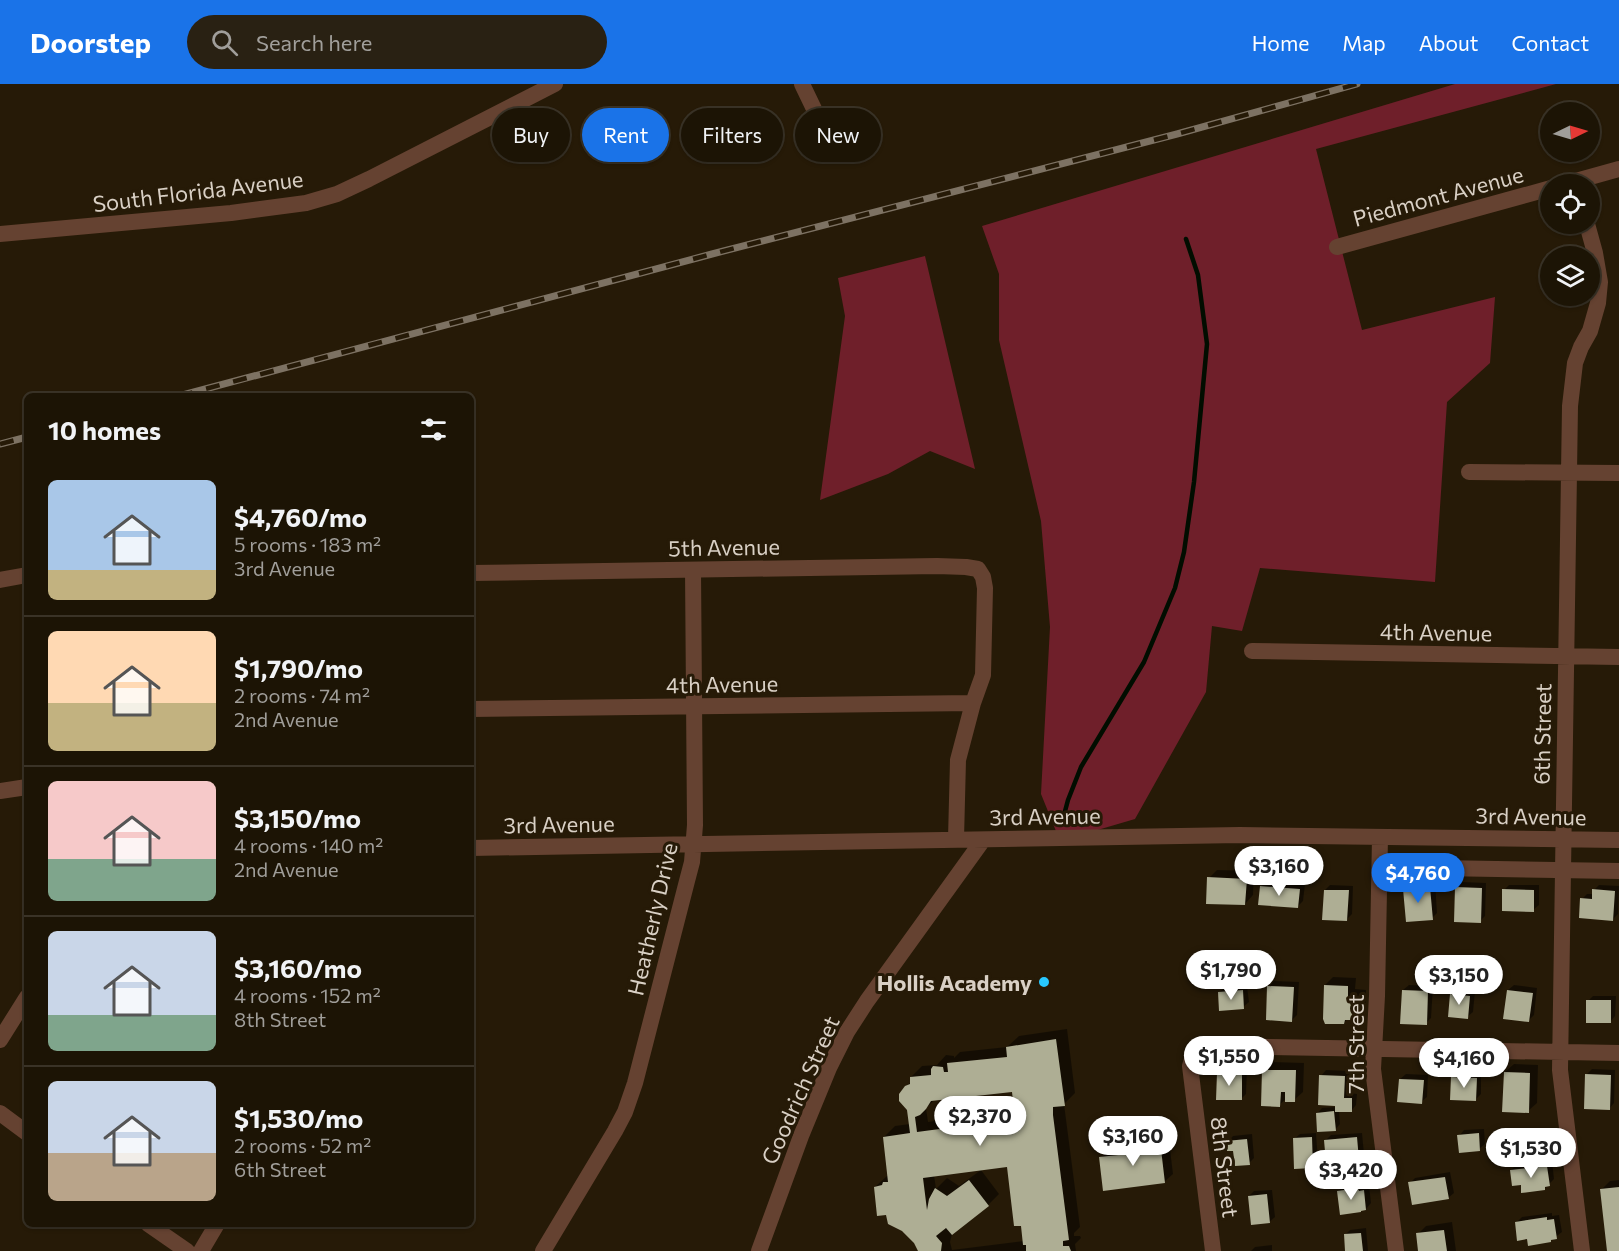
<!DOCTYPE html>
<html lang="en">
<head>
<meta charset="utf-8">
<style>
  :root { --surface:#1c1405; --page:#292113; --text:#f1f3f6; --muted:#a09e9a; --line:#3a3327; --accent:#1a73e8 }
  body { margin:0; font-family:Commissioner,sans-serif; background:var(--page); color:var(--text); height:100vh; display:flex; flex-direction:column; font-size:22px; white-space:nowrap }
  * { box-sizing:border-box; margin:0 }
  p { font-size:20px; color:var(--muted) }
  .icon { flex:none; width:33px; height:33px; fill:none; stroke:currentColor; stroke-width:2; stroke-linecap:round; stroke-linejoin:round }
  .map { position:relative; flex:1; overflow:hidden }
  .side { position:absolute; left:24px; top:309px; width:450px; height:834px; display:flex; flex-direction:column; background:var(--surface); border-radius:9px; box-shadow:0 2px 4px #0004,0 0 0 2px var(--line) }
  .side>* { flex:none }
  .hud { position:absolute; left:492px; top:24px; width:570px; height:54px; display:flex; gap:12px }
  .needle { width:39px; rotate:85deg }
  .buttons { position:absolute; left:1540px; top:18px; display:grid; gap:12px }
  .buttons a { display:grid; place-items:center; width:60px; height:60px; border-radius:50%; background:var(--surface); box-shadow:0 2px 4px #0004,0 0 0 2px var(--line); font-size:30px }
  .price { position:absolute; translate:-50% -51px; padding:0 14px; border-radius:21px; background:#fff; color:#222; font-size:20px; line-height:39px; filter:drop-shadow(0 2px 3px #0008) }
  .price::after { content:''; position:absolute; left:50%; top:36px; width:18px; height:14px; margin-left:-9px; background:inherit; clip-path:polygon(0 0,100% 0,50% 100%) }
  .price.active { background:var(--accent); color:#fff }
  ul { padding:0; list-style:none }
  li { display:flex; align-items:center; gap:18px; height:150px; padding:0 24px }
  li+li { border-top:2px solid var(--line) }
  li span { display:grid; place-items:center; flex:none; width:168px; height:120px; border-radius:9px; color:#555 }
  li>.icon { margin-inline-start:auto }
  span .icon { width:72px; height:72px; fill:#fffc; stroke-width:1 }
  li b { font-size:26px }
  h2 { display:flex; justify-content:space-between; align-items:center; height:72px; padding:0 24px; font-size:26px }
  .tag { padding:0 21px; border-radius:27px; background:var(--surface); box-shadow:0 2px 4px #0004,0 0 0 2px var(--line); font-size:21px; line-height:54px }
  .tag.active { background:var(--accent); color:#fff }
  header { display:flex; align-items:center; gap:36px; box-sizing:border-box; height:84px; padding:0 30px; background:var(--accent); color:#fff }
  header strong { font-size:28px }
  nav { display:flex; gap:33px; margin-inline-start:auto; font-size:21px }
  .search { width:420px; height:54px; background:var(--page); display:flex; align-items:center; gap:15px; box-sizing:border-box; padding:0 21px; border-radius:33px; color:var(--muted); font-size:22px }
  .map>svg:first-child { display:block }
  .green { fill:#6f1f2a }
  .shadow { fill:#0007; fill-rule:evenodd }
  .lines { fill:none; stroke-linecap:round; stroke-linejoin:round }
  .stream { stroke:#010d00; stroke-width:4.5 }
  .building { fill:#aeae94; fill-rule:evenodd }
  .street { stroke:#654231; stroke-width:16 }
  .rail-casing { stroke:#7d7263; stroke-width:7 }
  .rail { stroke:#261a07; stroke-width:4.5; stroke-dasharray:14; stroke-linecap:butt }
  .poi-dot { fill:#28c8ff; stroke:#261a07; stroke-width:2 }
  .labels { text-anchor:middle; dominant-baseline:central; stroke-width:6; stroke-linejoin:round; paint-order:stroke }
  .street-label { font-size:22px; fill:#d9d0c5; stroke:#261a07 }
  .poi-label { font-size:22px; font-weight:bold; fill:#d9d0c5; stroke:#261a07; text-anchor:end }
</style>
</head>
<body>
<header>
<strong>Doorstep</strong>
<div class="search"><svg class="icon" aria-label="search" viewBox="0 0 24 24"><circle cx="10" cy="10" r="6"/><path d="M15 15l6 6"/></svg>Search here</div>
<nav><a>Home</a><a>Map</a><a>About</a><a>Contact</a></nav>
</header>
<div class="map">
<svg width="1619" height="1167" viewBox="0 0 1619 1167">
  <rect width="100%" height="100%" fill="#261a07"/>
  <path class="green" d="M1455,0H1556L1316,65L1362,246L1495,213L1490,279L1447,318L1435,498L1260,484L1242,547L1212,542L1206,608L1135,735L1060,757L1041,710L1050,543L1041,437L999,256V190L982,142Z
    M925,172L975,385L930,367L888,390L820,416L845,232L838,194Z"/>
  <path class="shadow" d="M1217,786L1254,787L1253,811L1245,820L1209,794Z
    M1266,797L1305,800L1303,817L1298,822L1261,803Z
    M1435,798L1437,829L1432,834L1405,806L1410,800Z
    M1462,798L1486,799L1485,832L1480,837L1456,804Z
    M1330,801L1353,802L1352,830L1347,835L1325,806Z
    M1509,801H1539V821L1533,826L1504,806Z
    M1599,801L1619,802L1618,830L1613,835L1582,815L1587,810H1594V806Z
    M1333,893L1356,894L1355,905L1366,906V926L1357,935L1348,934L1344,939L1325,901Z
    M1274,897L1299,898L1297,931L1292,936L1269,903Z
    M1409,901L1433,902L1431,934L1426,939L1403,906Z
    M1514,901L1537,904L1534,931L1529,936L1508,906Z
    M1247,902L1249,918L1243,923L1219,909L1224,903Z
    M1457,906L1475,907L1473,928L1467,933L1452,911Z
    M1593,912H1616L1615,932L1610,938L1588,917Z
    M1067,945L1075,1009L1064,1020L1080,1143L1074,1149V1152H1080L1081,1154L1075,1160L1076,1167H920L875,1103L887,1092H889L884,1053L895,1042L910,1040L906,1003L911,998V993L922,982L937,981L946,971L954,972V974L960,968L1007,963L1019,952ZM1014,1007L1016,1026L928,1038L926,1024L935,1015ZM1009,1081L1022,1141L1024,1157L952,1166L950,1158L952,1150L988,1121L999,1110L981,1086L959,1102L947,1094L936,1105L934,1091Z
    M1272,978L1304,979L1303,1008L1294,1016L1287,1014L1279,1021L1264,986Z
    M1514,980L1538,981L1537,1019L1528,1027L1505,988Z
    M1224,984H1247L1246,1010L1241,1015L1218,989Z
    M1592,985L1615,986L1614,1019L1609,1025L1586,991Z
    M1326,986L1349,987V1009L1357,1010L1356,1021L1351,1027L1339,1026L1340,1040L1335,1046L1317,1030L1322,1024L1336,1023L1321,992Z
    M1457,988L1481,989V1010L1475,1016L1452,994Z
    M1406,990L1428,991L1427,1013L1421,1018L1400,995Z
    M1484,1045L1485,1060L1479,1065L1459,1052L1464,1046Z
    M1162,1046L1163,1058L1169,1057L1173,1090L1164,1098L1101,1074L1109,1066L1129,1063L1128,1057L1137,1049Z
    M1316,1049L1318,1077L1313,1082L1294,1055L1300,1050Z
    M1362,1049L1364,1070L1358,1075L1326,1056L1331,1051Z
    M1252,1050L1254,1074L1249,1079L1228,1058L1233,1052Z
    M1552,1077L1554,1095L1544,1105L1522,1100L1511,1086L1516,1081Z
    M1450,1088L1454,1109L1448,1114L1410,1099L1415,1094Z
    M1619,1096V1167H1609L1601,1106L1610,1097Z
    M1363,1100V1102L1369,1101L1371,1119L1366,1125L1338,1107L1344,1102Z
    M1272,1106L1275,1133L1269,1138L1249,1112L1254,1107Z
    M1552,1129V1132L1559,1131L1562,1148L1550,1157L1528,1154L1516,1139L1522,1133Z
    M1452,1138L1456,1167H1420L1418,1150L1426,1142Z
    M1366,1144L1368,1167H1347L1345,1151L1350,1146Z
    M1272,1161V1167H1251L1255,1163Z"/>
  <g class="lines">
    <path class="stream" d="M1064,731L1068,716L1081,683L1144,578L1175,504L1184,468L1194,398L1207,260L1198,191L1186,155"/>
  </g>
  <path class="building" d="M1207,793L1247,795L1245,821L1206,820Z
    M1260,802L1300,805L1298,824L1258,821Z
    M1430,803L1433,836L1406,838L1403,805Z
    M1455,803L1482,804L1481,839L1454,838Z
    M1502,805L1534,806V828L1502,827Z
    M1592,805L1615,807L1613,837L1579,834L1580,814L1592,815Z
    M1324,806H1349L1347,837L1322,836Z
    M1324,901L1348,902V913H1359L1358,936H1345L1344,940H1325L1323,935Z
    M1267,902L1294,903L1292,938L1266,936Z
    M1243,906L1244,925L1219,927L1218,908Z
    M1402,906L1428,907L1427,941L1400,940Z
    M1507,906L1533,909L1529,938L1503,935Z
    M1450,910L1470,912L1468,935L1448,933Z
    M1586,916H1611V939H1586Z
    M1056,955L1065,1022L1053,1023V1031L1069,1156L1063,1157V1162H1069L1071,1167H1026V1161H1023L1021,1142H1014L1007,1083L923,1094L927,1126L929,1115L935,1104L947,1112L969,1096L989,1122L952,1151L946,1144L936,1152L942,1159L941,1167H918L914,1159L902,1147L888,1140L886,1131L877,1132L874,1103L882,1101L883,1098H888L883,1053L910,1049L907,1026L899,1017V1010L905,1002L910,1000V993L931,991V985L933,982L943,983L944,988H948L947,979L1007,973L1006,963ZM1012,1008L1015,1035L917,1048L915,1033L920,1031L926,1025L931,1017Z
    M1262,986H1296L1295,1018H1285V1008H1281L1280,1023L1261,1022Z
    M1504,988L1530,989L1529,1029L1502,1028Z
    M1217,989H1242V1016H1216Z
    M1585,990L1611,991L1610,1026L1584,1025Z
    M1319,991L1345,992L1344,1014H1352V1028H1335V1022L1318,1021Z
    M1451,993L1477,994L1476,1017L1450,1016Z
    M1399,995L1424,996L1422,1020L1397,1018Z
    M1334,1027L1336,1047L1317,1048L1316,1029Z
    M1479,1049L1480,1067L1459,1069L1457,1051Z
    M1154,1053L1155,1065H1161L1165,1099L1103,1107L1099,1073L1128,1070L1127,1057Z
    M1312,1053L1313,1084L1294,1085L1293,1054Z
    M1357,1053L1359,1076L1326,1079L1324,1056Z
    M1247,1055L1250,1081L1235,1082L1233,1067H1227L1226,1057Z
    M1547,1082L1550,1102L1545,1103V1106L1521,1109V1101L1512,1102L1510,1086Z
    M1445,1093L1449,1115L1412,1121L1408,1098Z
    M1619,1103V1167H1607L1600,1105Z
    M1358,1104L1359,1107L1364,1106L1366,1126L1361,1127V1128L1340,1131L1337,1107Z
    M1267,1110L1270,1139L1251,1141L1248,1112Z
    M1547,1133V1136L1554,1135L1557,1155L1551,1156V1158L1528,1162L1527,1155L1517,1157L1515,1138Z
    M1444,1146L1447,1167H1418L1416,1149Z
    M1361,1149L1363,1167H1345L1344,1150Z"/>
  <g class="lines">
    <path class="street" d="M802,0L814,25
      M1565,100L1619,85
      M0,150L231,129L306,119L337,110L369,95L555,0
      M1337,163L1551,104
      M1469,388L1619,389
      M471,489L937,482L966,483L978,485L983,493L985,504L983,591L973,619L958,676L956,755
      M0,496L27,491
      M1252,567L1619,573
      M471,625L973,619
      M0,707L27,703
      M1380,753L1377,912L1373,985L1396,1167
      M471,764L1240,751L1619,756
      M1380,783L1619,787
      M0,956L27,913
      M0,1029L27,1049
      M148,1140L187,1167
      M201,1167L217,1140
      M543,1167L615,1047L625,1028L635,999L687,797L692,778L695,741L693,486
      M759,1167L801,1052L829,984L847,948L867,917L983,756
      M1213,1167L1190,982C1193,968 1199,965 1212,962L1619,969
      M1582,1167L1560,986L1570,322L1575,279L1581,263L1590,247L1598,219L1600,198L1595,169L1587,140"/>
    <g class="rail-casing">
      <path id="rail" d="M179,312L712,170L1177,50L1357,0
        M0,360L27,353"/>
    </g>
    <use href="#rail" class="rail"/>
  </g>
  <circle class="poi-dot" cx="1044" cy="898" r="6"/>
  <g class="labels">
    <g class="street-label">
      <text transform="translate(198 107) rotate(-7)">South Florida Avenue</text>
      <text transform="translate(1438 112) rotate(-15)">Piedmont Avenue</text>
      <text transform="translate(724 463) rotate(-1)">5th Avenue</text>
      <text transform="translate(1436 548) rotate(1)">4th Avenue</text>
      <text transform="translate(722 600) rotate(-1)">4th Avenue</text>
      <text transform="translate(1542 650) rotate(-89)">6th Street</text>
      <text transform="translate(1045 732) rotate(-1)">3rd Avenue</text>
      <text transform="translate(1531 732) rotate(1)">3rd Avenue</text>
      <text transform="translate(559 740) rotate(-1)">3rd Avenue</text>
      <text transform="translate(652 835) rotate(-77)">Heatherly Drive</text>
      <text transform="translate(1355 960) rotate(-90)">7th Street</text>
      <text transform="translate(800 1006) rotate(-66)">Goodrich Street</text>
      <text transform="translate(1225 1083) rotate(83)">8th Street</text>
    </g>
    <g class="poi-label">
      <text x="1032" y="898">Hollis Academy</text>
    </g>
  </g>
</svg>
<div class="buttons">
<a><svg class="needle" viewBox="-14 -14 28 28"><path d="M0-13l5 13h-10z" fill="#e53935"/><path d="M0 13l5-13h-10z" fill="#a09e9a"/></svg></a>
<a><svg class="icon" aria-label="locate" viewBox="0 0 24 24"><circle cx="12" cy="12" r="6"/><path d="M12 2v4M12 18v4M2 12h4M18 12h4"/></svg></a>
<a><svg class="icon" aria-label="layers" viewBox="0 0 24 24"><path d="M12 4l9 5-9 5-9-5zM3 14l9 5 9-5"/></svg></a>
</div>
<b class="price" style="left:1279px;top:813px">$3,160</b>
<b class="price active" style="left:1418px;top:820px">$4,760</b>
<b class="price" style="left:1231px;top:917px">$1,790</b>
<b class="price" style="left:1459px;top:922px">$3,150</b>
<b class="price" style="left:1229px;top:1003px">$1,550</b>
<b class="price" style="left:1464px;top:1005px">$4,160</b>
<b class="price" style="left:980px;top:1063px">$2,370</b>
<b class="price" style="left:1133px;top:1083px">$3,160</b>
<b class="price" style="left:1531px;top:1095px">$1,530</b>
<b class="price" style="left:1351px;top:1117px">$3,420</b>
<div class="hud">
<a class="tag">Buy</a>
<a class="tag active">Rent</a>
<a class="tag">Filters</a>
<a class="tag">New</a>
</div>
<section class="side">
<h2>10 homes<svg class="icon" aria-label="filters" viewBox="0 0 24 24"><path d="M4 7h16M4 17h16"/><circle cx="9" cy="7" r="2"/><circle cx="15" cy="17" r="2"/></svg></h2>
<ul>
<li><span style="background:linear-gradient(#a9c7e8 75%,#c2b280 0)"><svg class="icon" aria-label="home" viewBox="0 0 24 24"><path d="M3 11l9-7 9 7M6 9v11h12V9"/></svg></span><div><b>$4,760/mo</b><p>5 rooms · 183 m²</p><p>3rd Avenue</p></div></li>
<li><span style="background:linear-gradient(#ffd9b3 60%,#c2b280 0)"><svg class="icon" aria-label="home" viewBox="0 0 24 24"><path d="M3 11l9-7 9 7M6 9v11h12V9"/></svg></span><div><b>$1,790/mo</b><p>2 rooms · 74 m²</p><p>2nd Avenue</p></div></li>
<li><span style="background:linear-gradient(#f6c9c9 65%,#7fa58c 0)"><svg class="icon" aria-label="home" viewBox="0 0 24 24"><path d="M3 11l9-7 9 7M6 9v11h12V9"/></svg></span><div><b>$3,150/mo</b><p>4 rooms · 140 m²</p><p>2nd Avenue</p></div></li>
<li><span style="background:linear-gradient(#c9d6e8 70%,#7fa58c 0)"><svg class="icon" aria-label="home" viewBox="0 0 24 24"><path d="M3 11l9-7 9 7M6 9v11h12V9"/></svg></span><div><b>$3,160/mo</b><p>4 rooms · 152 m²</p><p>8th Street</p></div></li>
<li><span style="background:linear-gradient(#c9d6e8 60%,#b9a48a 0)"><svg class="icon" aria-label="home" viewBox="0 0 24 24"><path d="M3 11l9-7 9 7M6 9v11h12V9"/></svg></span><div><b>$1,530/mo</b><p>2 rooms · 52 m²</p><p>6th Street</p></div></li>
</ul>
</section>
</div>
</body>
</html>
